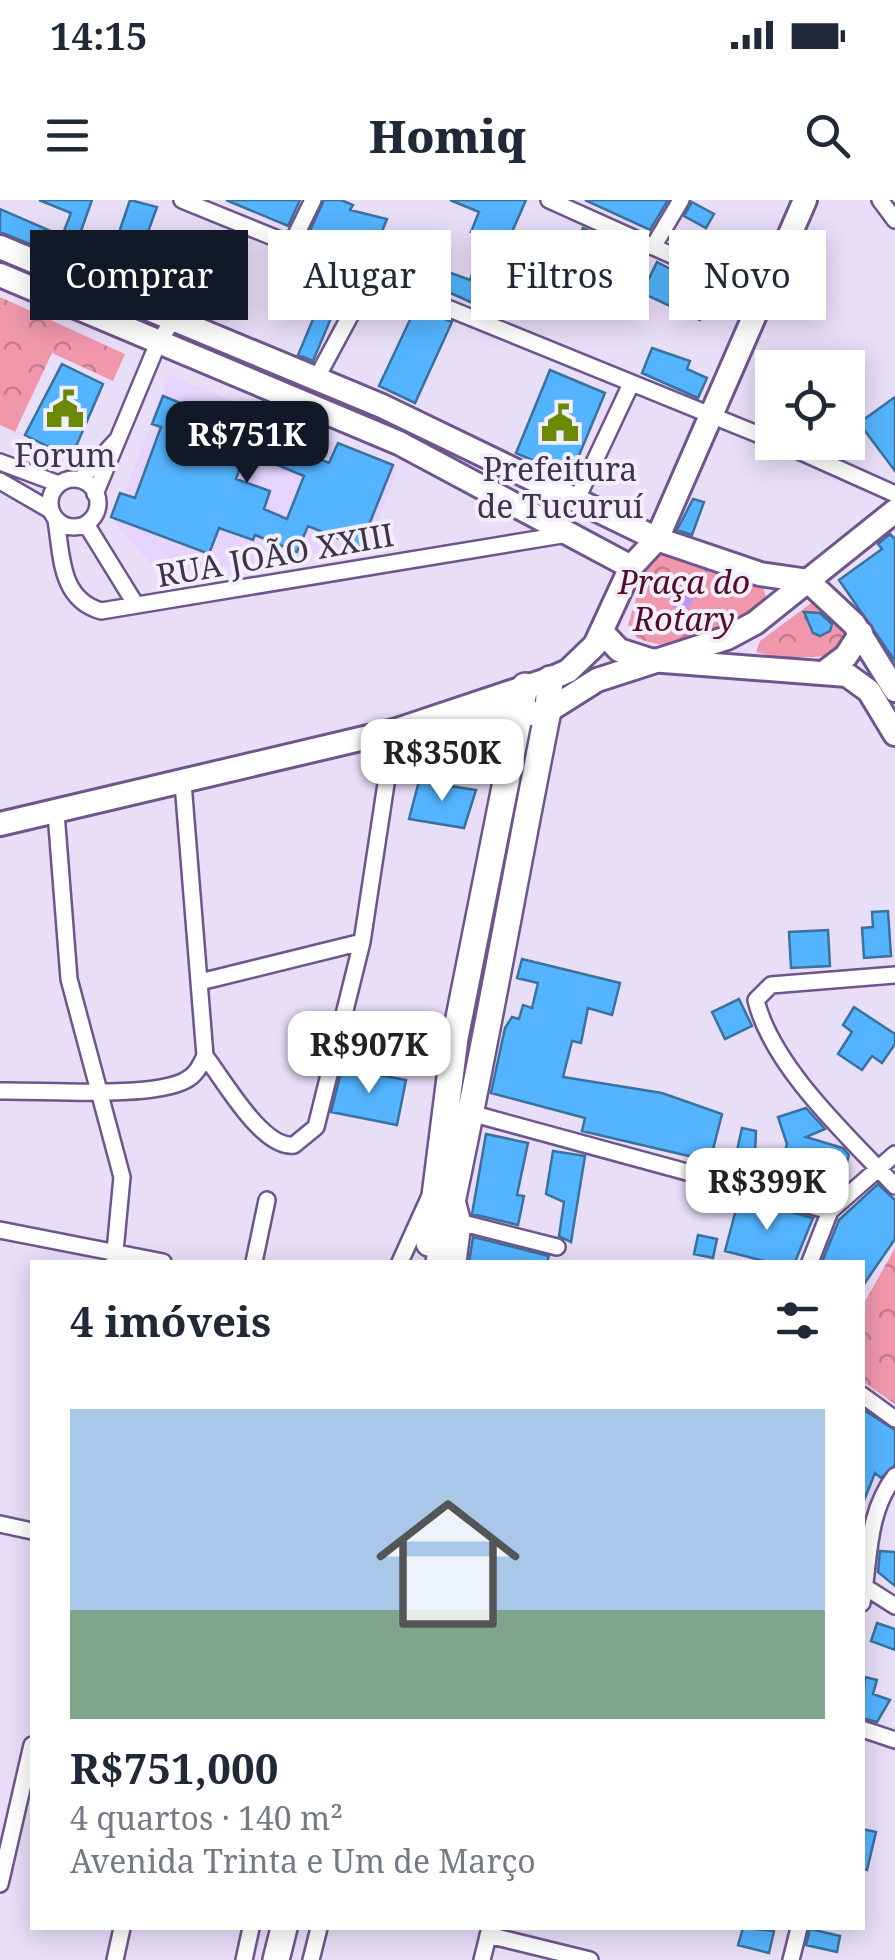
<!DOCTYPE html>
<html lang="pt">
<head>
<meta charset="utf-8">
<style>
  :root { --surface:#fff; --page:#f2f2f3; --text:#1f2937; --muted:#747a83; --line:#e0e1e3; --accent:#111827 }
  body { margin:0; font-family:"Noto Serif",serif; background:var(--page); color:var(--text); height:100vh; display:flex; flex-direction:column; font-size:38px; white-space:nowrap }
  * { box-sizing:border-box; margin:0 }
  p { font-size:32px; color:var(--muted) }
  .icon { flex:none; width:55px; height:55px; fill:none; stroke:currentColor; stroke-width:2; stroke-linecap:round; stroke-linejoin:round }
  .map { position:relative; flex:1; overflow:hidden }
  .details { position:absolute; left:30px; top:1060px; width:835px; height:670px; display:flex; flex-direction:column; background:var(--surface); border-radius:0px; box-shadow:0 5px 25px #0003 }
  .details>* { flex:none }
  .top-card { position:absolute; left:30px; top:30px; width:835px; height:90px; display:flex; gap:20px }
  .buttons { position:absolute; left:755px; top:150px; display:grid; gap:20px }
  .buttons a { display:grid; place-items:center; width:110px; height:110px; border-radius:0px; background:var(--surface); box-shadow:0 5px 25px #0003; font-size:50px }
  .price { position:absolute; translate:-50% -85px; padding:0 22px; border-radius:20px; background:#fff; color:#222; font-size:32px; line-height:65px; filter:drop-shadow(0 2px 5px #0008) }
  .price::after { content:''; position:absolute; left:50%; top:60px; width:30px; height:22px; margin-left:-15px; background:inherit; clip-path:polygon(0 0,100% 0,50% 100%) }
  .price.on { background:var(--accent); color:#fff }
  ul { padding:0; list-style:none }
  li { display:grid; align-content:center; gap:20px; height:530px; padding:0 40px }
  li+li { border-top:2px solid var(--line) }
  li span { display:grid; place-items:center; height:310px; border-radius:0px; color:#555 }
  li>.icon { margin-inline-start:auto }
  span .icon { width:180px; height:180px; fill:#fffc; stroke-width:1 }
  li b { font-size:42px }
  h2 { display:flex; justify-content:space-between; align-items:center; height:120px; padding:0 40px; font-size:42px }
  .tag { padding:0 35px; border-radius:0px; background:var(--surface); box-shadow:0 5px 25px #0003; font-size:35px; line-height:90px }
  .tag.on { background:var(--accent); color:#fff }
  .status { display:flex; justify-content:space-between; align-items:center; height:70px; padding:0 50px; background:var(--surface); direction:ltr }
  .status svg { height:28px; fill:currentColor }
  header { display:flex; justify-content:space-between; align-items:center; height:130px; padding:0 40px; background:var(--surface); font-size:45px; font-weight:800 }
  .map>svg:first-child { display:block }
  .built { fill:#e6d3fe }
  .forest { fill:url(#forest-crowns) }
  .water { fill:#c093f2 }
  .building { fill:#54b4ff; stroke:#3a719d; stroke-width:2.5; fill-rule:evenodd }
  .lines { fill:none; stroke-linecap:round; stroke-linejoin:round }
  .street-casing { stroke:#6f558d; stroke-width:20 }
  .secondary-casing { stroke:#6f558d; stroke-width:28 }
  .primary-casing { stroke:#6f558d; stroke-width:30 }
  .street { stroke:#fff; stroke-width:15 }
  .secondary { stroke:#fff; stroke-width:22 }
  .primary { stroke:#fff; stroke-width:25 }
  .labels { text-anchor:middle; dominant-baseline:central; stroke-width:8; stroke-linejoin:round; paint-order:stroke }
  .poi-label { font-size:32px; fill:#3f334c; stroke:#f3eefb }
  .street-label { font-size:32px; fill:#3f334c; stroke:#f3eefb }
  .park-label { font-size:32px; font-style:italic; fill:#530d26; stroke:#f3eefb }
</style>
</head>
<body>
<div class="status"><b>14:15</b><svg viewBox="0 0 49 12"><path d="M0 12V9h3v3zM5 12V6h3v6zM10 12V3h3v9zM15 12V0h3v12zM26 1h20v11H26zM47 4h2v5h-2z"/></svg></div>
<header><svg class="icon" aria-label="menu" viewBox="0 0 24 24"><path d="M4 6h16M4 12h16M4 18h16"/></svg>Homiq<svg class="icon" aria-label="search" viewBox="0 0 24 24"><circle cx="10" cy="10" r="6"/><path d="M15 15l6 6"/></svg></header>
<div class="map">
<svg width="895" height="1760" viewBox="0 0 895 1760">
  <defs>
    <pattern id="forest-crowns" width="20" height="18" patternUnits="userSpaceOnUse" patternTransform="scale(2.5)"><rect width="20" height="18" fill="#f097ac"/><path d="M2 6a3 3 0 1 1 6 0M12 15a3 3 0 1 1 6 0" fill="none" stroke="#c47c8e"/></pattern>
  </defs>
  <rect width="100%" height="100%" fill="#e9def8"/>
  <path class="built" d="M169,175L398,268L368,347L161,375L114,322Z"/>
  <path class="forest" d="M0,97L125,154L113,181L52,153L15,232L0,225Z
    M656,348L762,382L766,398C723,430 694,460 637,438L628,425L645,368Z
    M814,401L853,434L837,456L781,458L756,452L760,441Z
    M895,1048V1204L863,1182V1105Z"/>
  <path class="water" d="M669 398a12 12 0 1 1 24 0a12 12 0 1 1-24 0Z"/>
  <path class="building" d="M39,0H92L77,42L111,56L130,0L157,7L129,84L0,32V9L62,36L71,13Z
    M226,0H300L288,26Z
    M324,0H341L353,5L350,10L387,19L375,48L385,51L379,66L308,35Z
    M450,0H526L508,41L471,32L479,12Z
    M585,0H668L650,30Z
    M692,2L714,14L706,28L684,16Z
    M583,28L623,46L611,72L572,53Z
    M418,61L470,80L475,66L519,77L502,116L412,76Z
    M657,62L713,91L700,120L642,93Z
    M193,65L209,72L192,111L176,104Z
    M327,86L342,92L313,161L298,155Z
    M416,107L452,122L415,203L379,186Z
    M652,148L690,161L687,169L707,178L698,198L642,173Z
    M62,164L103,184L71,258L25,235Z
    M550,170L605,193L570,277L516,253Z
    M163,196L329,263L338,243L393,265L360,347L308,326L297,352L255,335L253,340L219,328L209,354L111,317L120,293L135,298L161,227L152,224ZM246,252L304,276L287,319L264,309L270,291L236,279Z
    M895,197V271L859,223Z
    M693,299L704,302L692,335L677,330Z
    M890,334L895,339V461L839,380L882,349L878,344Z
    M804,412L820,413L832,424L830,431L820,436L813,433Z
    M419,581L476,590L464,628L409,619Z
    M888,711L891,756L864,758L862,728L873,727L872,712Z
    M828,730L830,766L791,768L789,732Z
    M522,759L620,783L612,815L588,808L581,843L572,841L563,877L662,893L722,914L710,961L582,931L585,918L491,893L505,828L512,817L519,819L523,805L532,808L538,783L517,778Z
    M739,799L752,826L725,839L712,812Z
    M854,807L895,834V844L882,863L872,856L862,870L838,854L852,832L843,825Z
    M342,868L406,880L397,925L331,912Z
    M806,908L825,929L806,937L843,948L849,955L843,976L836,974L828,997L732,973L742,928L756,931L755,954L782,961L787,944L778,917Z
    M486,934L528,943L517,995L524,996L518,1025L472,1014Z
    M553,951L585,956L571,1042L559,1036L564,1002L546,994Z
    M878,984L895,1000V1039L862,1087V1062H822L839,1020Z
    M739,998L813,1018L795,1062H768L725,1051Z
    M698,1035L717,1039L713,1058L694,1054Z
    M473,1037L549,1056L547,1062H469Z
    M862,1209L895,1230V1265L881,1278L875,1273L863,1303Z
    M880,1351L895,1352V1386L878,1372Z
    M877,1423L895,1429V1450L871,1441Z
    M865,1477L877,1480L873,1494L890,1500L877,1522L862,1518Z
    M862,1629L876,1632L867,1670L862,1669Z
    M743,1728L774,1731L769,1753L738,1745Z
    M810,1729L840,1736L837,1752L806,1745Z"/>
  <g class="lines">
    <g class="street-casing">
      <path id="street" d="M182,0L772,240
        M549,0L765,97
        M880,0L895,20
        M292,43L313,0
        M653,47L681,0
        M315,181L371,77
        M779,242L895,294
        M0,262L59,284
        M50 303a24 24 0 1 1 48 0a24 24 0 1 1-48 0Z
        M80,280L116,241
        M0,281L50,310
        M95,294L158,143L173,120
        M575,303L631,184
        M56,320C62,357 60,399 101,411L568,334
        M86,324L136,405
        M56,613L69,779L122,977L114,1062
        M895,775L771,785L756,800C772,867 849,937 895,986
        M200,782L362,742
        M205,856C224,880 262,949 294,945L316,927L362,742L394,531
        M0,891C44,890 152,899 186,880C196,875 200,866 205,856L183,583
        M474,914L830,1011
        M457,1000L463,1023L458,1062
        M463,1023L557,1047
        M0,1030L163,1062
        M254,1062L267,1000
        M400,1062L429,998
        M810,1062L830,1011L895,954
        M862,1195L895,1219
        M0,1324L32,1331
        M862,1385L895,1406
        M862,1403C870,1359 866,1314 895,1276
        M862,1529L895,1540
        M0,1684L32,1545
        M488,1735L590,1760
        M115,1760L122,1728
        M244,1760L251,1728
        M311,1760L319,1728
        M482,1760L490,1728
        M791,1760L799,1728"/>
    </g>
    <g class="secondary-casing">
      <path id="secondary" d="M0,47L382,206L657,339L760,374L808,381L854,424L895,490
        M0,75L399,243L631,367
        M603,433L619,450L650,460L847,475L869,491L895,534
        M825,472L846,456L861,433
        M453,515L519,516L548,511L597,480L727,438L755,423L895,311
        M0,624L394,531L550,479L568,471L595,445L631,367L657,339L805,0"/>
    </g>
    <g class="primary-casing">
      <path id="primary" d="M429,1043L455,838L525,486
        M439,1062C480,880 511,695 548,511L550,479
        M276,1760L284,1728"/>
    </g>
    <use href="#street" class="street"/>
    <use href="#secondary" class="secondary"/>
    <use href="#primary" class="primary"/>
  </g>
  <defs>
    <g id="civic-bare" transform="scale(3)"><path d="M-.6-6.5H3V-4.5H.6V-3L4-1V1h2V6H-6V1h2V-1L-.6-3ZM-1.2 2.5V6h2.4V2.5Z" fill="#698907" stroke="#f3eefb" stroke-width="2.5" paint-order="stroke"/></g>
  </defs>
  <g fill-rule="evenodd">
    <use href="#civic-bare" x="65" y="209"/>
    <use href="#civic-bare" x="560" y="223"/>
  </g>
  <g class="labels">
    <g class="poi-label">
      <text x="65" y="254">Forum</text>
      <text x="560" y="268">Prefeitura<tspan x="560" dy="37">de Tucuruí</tspan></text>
    </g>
    <g class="street-label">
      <text transform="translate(275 354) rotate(-10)">RUA JOÃO XXIII</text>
    </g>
    <g class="park-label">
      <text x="684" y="381">Praça do<tspan x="684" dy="37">Rotary</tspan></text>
    </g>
  </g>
</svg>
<div class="buttons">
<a><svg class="icon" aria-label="locate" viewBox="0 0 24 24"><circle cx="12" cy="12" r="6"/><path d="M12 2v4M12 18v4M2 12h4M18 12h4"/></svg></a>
</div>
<b class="price on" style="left:247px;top:286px">R$751K</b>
<b class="price" style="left:442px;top:604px">R$350K</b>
<b class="price" style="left:369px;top:896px">R$907K</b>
<b class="price" style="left:767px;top:1033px">R$399K</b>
<div class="top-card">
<a class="tag on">Comprar</a>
<a class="tag">Alugar</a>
<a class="tag">Filtros</a>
<a class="tag">Novo</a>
</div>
<section class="details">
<h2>4 imóveis<svg class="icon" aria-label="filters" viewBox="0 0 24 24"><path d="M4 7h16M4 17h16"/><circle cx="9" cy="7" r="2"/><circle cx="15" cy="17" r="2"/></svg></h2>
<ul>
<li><span style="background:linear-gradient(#a9c7e8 65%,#7fa58c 0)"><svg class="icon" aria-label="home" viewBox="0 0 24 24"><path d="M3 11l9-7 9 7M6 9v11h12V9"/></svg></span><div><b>R$751,000</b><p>4 quartos · 140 m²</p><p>Avenida Trinta e Um de Março</p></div></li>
</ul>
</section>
</div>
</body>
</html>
